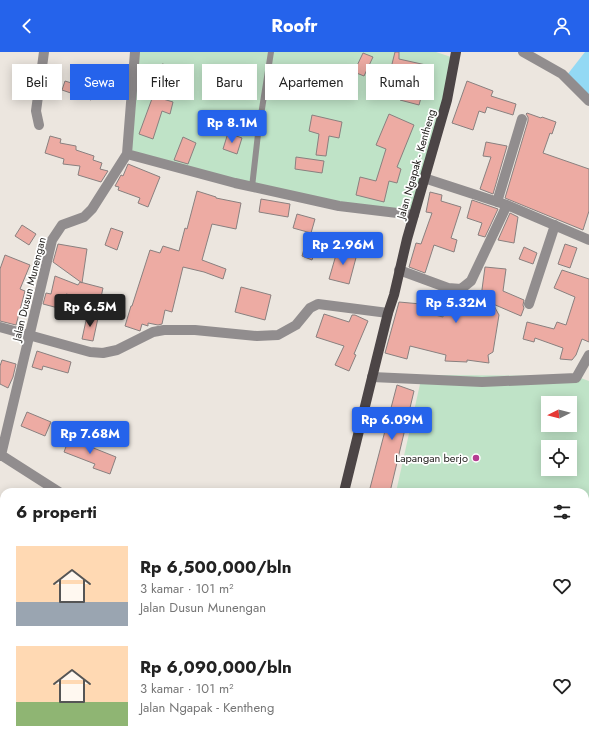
<!DOCTYPE html>
<html lang="id">
<head>
<meta charset="utf-8">
<style>
  :root { --surface:#fff; --page:#f6f6f6; --text:#222; --muted:#767676; --accent:#2563eb }
  body { margin:0; font-family:Jost,sans-serif; background:var(--page); color:var(--text); height:100vh; display:flex; flex-direction:column; font-size:15px; white-space:nowrap }
  * { box-sizing:border-box; margin:0 }
  p { font-size:13px; color:var(--muted) }
  .icon { flex:none; width:22px; height:22px; fill:none; stroke:currentColor; stroke-width:2; stroke-linecap:round; stroke-linejoin:round }
  .map { position:relative; flex:1; overflow:hidden }
  .sheet { position:absolute; left:0px; top:436px; width:589px; height:256px; display:flex; flex-direction:column; background:var(--surface); border-radius:12px 12px 0 0; box-shadow:0 2px 10px #0003 }
  .sheet>* { flex:none }
  .top-card { position:absolute; left:12px; top:12px; width:565px; height:36px; display:flex; gap:8px }
  .needle { width:26px; rotate:264deg }
  .tools { position:absolute; left:541px; top:344px; display:grid; gap:8px }
  .tools a { display:grid; place-items:center; width:36px; height:36px; border-radius:0px; background:var(--surface); box-shadow:0 2px 10px #0003; font-size:20px }
  .price { position:absolute; translate:-50% -34px; padding:0 9px; border-radius:4px; background:var(--accent); color:#fff; font-size:13px; line-height:26px; filter:drop-shadow(0 1px 2px #0008) }
  .price::after { content:''; position:absolute; left:50%; top:24px; width:12px; height:9px; margin-left:-6px; background:inherit; clip-path:polygon(0 0,100% 0,50% 100%) }
  .price.current { background:#222; color:#fff }
  ul { padding:0; list-style:none }
  li { display:flex; align-items:center; gap:12px; height:100px; padding:0 16px }
  li span { display:grid; place-items:center; flex:none; width:112px; height:80px; border-radius:0px; color:#555 }
  li>.icon { margin-inline-start:auto }
  span .icon { width:48px; height:48px; fill:#fffc; stroke-width:1 }
  li b { font-size:17px }
  h2 { display:flex; justify-content:space-between; align-items:center; height:48px; padding:0 16px; font-size:17px }
  .chip { padding:0 14px; border-radius:0px; background:var(--surface); box-shadow:0 2px 10px #0003; font-size:14px; line-height:36px }
  .chip.current { background:var(--accent); color:#fff }
  header { display:flex; justify-content:space-between; align-items:center; height:52px; padding:0 16px; background:var(--accent); color:#fff; font-size:18px; font-weight:700 }
  .map>svg:first-child { display:block }
  .green { fill:#bfe3c7; fill-rule:evenodd }
  .forest { fill:#80b48d }
  .water { fill:#93d9f4 }
  .building { fill:#edaba3; stroke:#89807f }
  .lines { fill:none; stroke-linecap:round; stroke-linejoin:round }
  .service { stroke:#918d8e; stroke-width:6 }
  .minor { stroke:#918d8e; stroke-width:10 }
  .primary { stroke:#4c4546; stroke-width:10 }
  .poi-dot { fill:#b53d92; stroke:#fff; stroke-width:1.5 }
  .labels { text-anchor:middle; dominant-baseline:central; stroke-width:3.5; stroke-linejoin:round; paint-order:stroke }
  .street-label { font-size:11px; fill:#1e1c19; stroke:#fff }
  .poi-label { font-size:11px; fill:#1e1c19; stroke:#fff; text-anchor:end }
</style>
</head>
<body>
<header><svg class="icon" aria-label="back" viewBox="0 0 24 24"><path d="M15 5l-7 7 7 7"/></svg>Roofr<svg class="icon" aria-label="person" viewBox="0 0 24 24"><circle cx="12" cy="8" r="4"/><path d="M4 21q1-7 8-7t8 7"/></svg></header>
<div class="map">
<svg width="589" height="692" viewBox="0 0 589 692">
  <rect width="100%" height="100%" fill="#ece6df"/>
  <path class="green" d="M132,0H436L454,6L414,163L339,154L127,102Z
    M422,323L575,324L589,329V493L585,495V440H396ZM548,351H570V373H548ZM548,395H570V417H548Z"/>
  <path class="forest" d="M589,522V692H547V688H585V525Z"/>
  <path class="water" d="M585,0H589V46L567,23Z"/>
  <path class="building" d="M395,0H399V7L426,13L419,42H422L419,53L400,48L401,44L385,40Z
    M363,1L373,5L364,24L354,20Z
    M162,12L187,17L185,27L160,22Z
    M65,29L94,38L91,48L62,38Z
    M467,29L493,39L491,44L516,52L513,63L487,55L485,61L479,59L473,78L452,71Z
    M153,44L173,50L170,62L162,59L153,87L139,82Z
    M527,61L541,66L542,65L556,70L552,82L550,81L543,101L589,117V159L583,178L505,146L528,69V65L526,62Z
    M389,62L414,73L397,115L401,117L397,131L389,129L384,150L356,143L360,125L376,129L386,97L376,93Z
    M312,63L342,70L339,86L329,84L326,104L316,103L319,82L309,79Z
    M228,81L242,86L237,102L223,97Z
    M50,84L61,87L60,91L76,94V98L94,104L93,108L102,111L100,117L108,119L101,130L78,123L80,114L63,112L64,107L45,101Z
    M183,85L196,91L188,112L174,108Z
    M486,90L507,94L493,142L480,137L491,105L483,104Z
    M296,105L324,109L322,121L295,117Z
    M128,112L160,125L148,155L138,151L140,146L118,138L119,135L115,134L121,123L123,124Z
    M197,139L216,145V146L241,151L236,177L212,172L202,208L226,217L223,227L204,220L183,215L172,260L165,258L162,272L158,273L148,271V274L142,272L140,279L125,274L131,254H132L150,198L160,201L163,194L179,199L185,176L187,177Z
    M430,140L442,143L441,149L461,155L451,186L457,188L454,200L434,193L425,221L409,215L416,191L421,192L432,161L426,160Z
    M261,147L290,152L288,165L259,160Z
    M472,148L498,157L485,185L478,183L482,171L467,166Z
    M510,161L518,165L514,191L498,188Z
    M297,162L315,167L311,181L293,176Z
    M22,173L36,182L29,193L15,184Z
    M111,176L123,180L117,198L105,193Z
    M307,187L318,191L312,208L302,204Z
    M58,192L87,197L82,231L53,210Z
    M565,192L577,196L570,216L558,212Z
    M524,195L537,201L533,212L519,207Z
    M338,196L357,202L349,232L329,227Z
    M5,203L30,213L20,237L25,239L16,273L0,269V217Z
    M485,215L506,217L503,239L524,248L523,253L524,256L521,264L493,252L499,263L493,300L488,303L489,311L467,308V310L445,309L446,303L410,294L407,307L385,301L399,250L421,252L419,259L443,265L444,247L467,248L468,243L481,245Z
    M562,218L589,227V290L582,287L576,303L572,308L560,307L563,296L535,286L534,290L523,287L527,270L554,277L557,270L566,273L575,245L554,236Z
    M55,224L78,233L80,230L103,236L100,250L66,242L62,257L43,252L46,241L51,242Z
    M241,235L271,243L265,268L235,260Z
    M324,262L349,270L352,263H355L368,269L354,302L356,303L349,319L335,313L344,294L316,285Z
    M87,264L98,266L93,289L82,287Z
    M37,299L71,310L68,321L43,314L42,318L32,315Z
    M2,308L16,312L13,325L8,336L0,332V314Z
    M397,333L414,339L390,440H369Z
    M27,360L51,370L45,384L21,374Z
    M70,384L87,390L86,393L116,405L110,422L93,416L95,412L64,400Z"/>
  <g class="lines">
    <path class="service" d="M252,135L258,82L271,0
      M585,513L589,510"/>
    <path class="minor" d="M523,0L562,22L589,49
      M39,73L36,59L44,0
      M127,102L235,131L339,154L414,163
      M424,126L507,153L589,188
      M497,150L522,67
      M399,218L448,236L461,237L471,229L507,153
      M529,252L555,173
      M0,275L90,300L103,301L117,298L153,280L164,278H195L257,284L278,283L296,273L310,256L318,252L388,261
      M372,325L482,330L576,326L589,303
      M1,403L59,440
      M0,404L1,403L52,188L62,173L84,165L92,157L127,102L135,0
      M0,484L4,486
      M542,688V692
      M448,692V688"/>
    <path class="primary" d="M344,440L369,338L388,261L394,243L407,187L447,48L456,0
      M276,692L278,688"/>
  </g>
  <circle class="poi-dot" cx="476" cy="406" r="4"/>
  <g class="labels">
    <g class="street-label">
      <text transform="translate(416 112) rotate(-74)">Jalan Ngapak - Kentheng</text>
      <text transform="translate(29 237) rotate(-76)">Jalan Dusun Munengan</text>
    </g>
    <g class="poi-label">
      <text x="468" y="406">Lapangan berjo</text>
    </g>
  </g>
</svg>
<div class="tools">
<a><svg class="needle" viewBox="-14 -14 28 28"><path d="M0-13l5 13h-10z" fill="#e53935"/><path d="M0 13l5-13h-10z" fill="#767676"/></svg></a>
<a><svg class="icon" aria-label="locate" viewBox="0 0 24 24"><circle cx="12" cy="12" r="6"/><path d="M12 2v4M12 18v4M2 12h4M18 12h4"/></svg></a>
</div>
<b class="price" style="left:232px;top:92px">Rp 8.1M</b>
<b class="price" style="left:343px;top:214px">Rp 2.96M</b>
<b class="price" style="left:456px;top:272px">Rp 5.32M</b>
<b class="price current" style="left:90px;top:276px">Rp 6.5M</b>
<b class="price" style="left:392px;top:389px">Rp 6.09M</b>
<b class="price" style="left:90px;top:403px">Rp 7.68M</b>
<div class="top-card">
<a class="chip">Beli</a>
<a class="chip current">Sewa</a>
<a class="chip">Filter</a>
<a class="chip">Baru</a>
<a class="chip">Apartemen</a>
<a class="chip">Rumah</a>
</div>
<section class="sheet">
<h2>6 properti<svg class="icon" aria-label="filters" viewBox="0 0 24 24"><path d="M4 7h16M4 17h16"/><circle cx="9" cy="7" r="2"/><circle cx="15" cy="17" r="2"/></svg></h2>
<ul>
<li><span style="background:linear-gradient(#ffd9b3 70%,#9aa5b1 0)"><svg class="icon" aria-label="home" viewBox="0 0 24 24"><path d="M3 11l9-7 9 7M6 9v11h12V9"/></svg></span><div><b>Rp 6,500,000/bln</b><p>3 kamar · 101 m²</p><p>Jalan Dusun Munengan</p></div><svg class="icon" aria-label="heart" viewBox="0 0 24 24"><path d="M12 20l-8-8c-3-5 5-10 8-4 3-6 11-1 8 4z"/></svg></li>
<li><span style="background:linear-gradient(#ffd9b3 70%,#8fb573 0)"><svg class="icon" aria-label="home" viewBox="0 0 24 24"><path d="M3 11l9-7 9 7M6 9v11h12V9"/></svg></span><div><b>Rp 6,090,000/bln</b><p>3 kamar · 101 m²</p><p>Jalan Ngapak - Kentheng</p></div><svg class="icon" aria-label="heart" viewBox="0 0 24 24"><path d="M12 20l-8-8c-3-5 5-10 8-4 3-6 11-1 8 4z"/></svg></li>
</ul>
</section>
</div>
</body>
</html>
